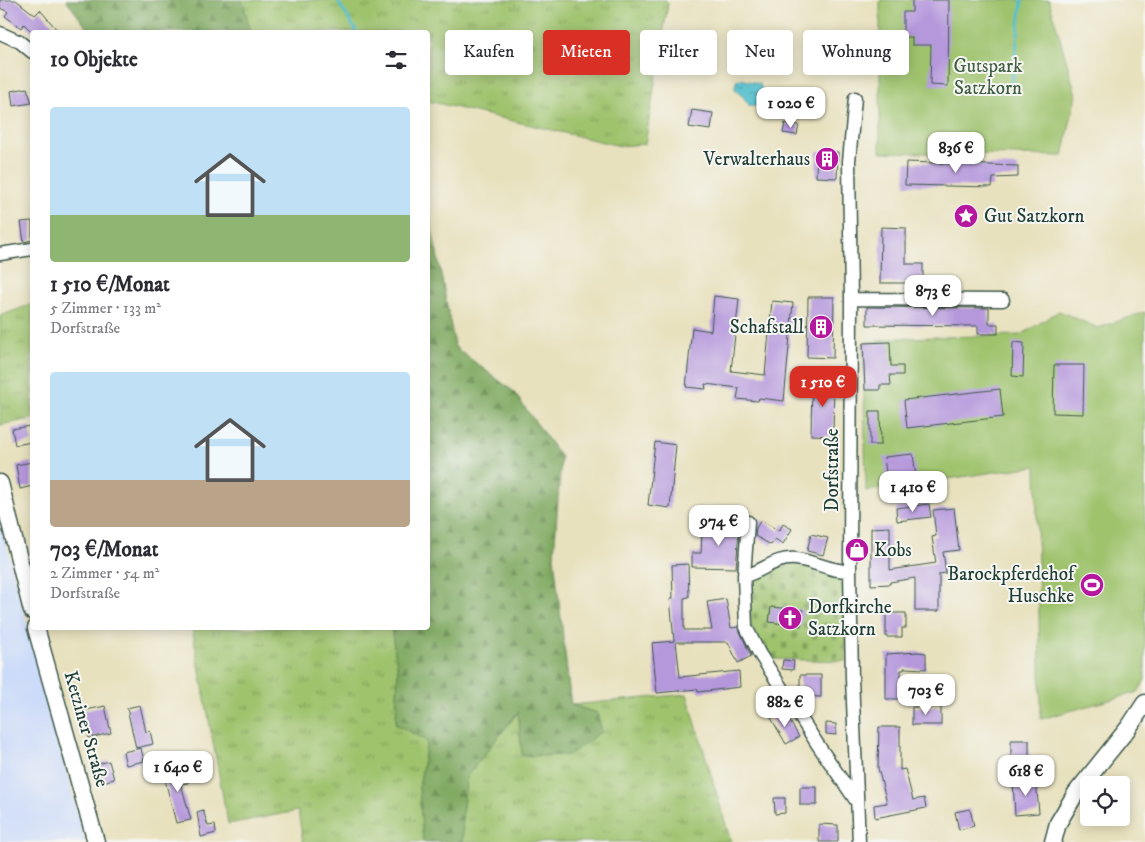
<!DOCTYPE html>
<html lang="de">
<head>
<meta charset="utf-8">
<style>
  :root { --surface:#fff; --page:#f2f2f3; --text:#2b2b33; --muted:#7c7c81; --accent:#d93025 }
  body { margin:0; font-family:"IM FELL DW Pica",serif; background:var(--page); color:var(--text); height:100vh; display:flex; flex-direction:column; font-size:19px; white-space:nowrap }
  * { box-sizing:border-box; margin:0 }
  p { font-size:16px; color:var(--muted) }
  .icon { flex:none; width:28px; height:28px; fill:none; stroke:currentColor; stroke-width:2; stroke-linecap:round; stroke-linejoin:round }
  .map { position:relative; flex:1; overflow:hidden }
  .details { position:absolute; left:30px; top:30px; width:400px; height:600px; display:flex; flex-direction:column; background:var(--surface); border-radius:5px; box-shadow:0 2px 12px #0003 }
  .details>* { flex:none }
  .banner { position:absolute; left:445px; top:30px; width:475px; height:45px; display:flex; gap:10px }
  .tools { position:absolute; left:1080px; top:776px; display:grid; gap:10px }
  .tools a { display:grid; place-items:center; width:50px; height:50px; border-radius:5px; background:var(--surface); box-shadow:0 2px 12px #0003; font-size:25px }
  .price { position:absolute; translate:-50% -42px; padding:0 11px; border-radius:10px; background:#fff; color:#222; font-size:16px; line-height:32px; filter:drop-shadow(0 1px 2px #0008) }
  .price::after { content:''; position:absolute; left:50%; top:30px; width:15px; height:11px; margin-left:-8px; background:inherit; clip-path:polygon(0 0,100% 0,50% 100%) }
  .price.selected { background:var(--accent); color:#fff }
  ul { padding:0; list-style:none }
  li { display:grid; align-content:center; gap:10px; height:265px; padding:0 20px }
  li span { display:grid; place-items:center; height:155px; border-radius:5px; color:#555 }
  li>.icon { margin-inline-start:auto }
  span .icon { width:90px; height:90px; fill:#fffc; stroke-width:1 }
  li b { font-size:21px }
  h2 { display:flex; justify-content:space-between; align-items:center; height:60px; padding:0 20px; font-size:21px }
  .chip { padding:0 18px; border-radius:5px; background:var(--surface); box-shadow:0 2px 12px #0003; font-size:18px; line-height:45px }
  .chip.selected { background:var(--accent); color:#fff }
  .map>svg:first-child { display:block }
  .built { fill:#ccdbf9 }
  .grass { fill:url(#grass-tufts); stroke:#5f8050 }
  .forest { fill:url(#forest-firs); stroke:#4f734a }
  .cemetery { fill:url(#cemetery-stones); stroke:#5f8050 }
  .park { fill:#9fc36d; stroke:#5f8050 }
  .water { fill:url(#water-ripples); stroke:#3a7e80 }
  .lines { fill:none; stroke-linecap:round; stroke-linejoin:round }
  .stream { stroke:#54c0cd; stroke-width:3 }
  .building { fill:#b598dc }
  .minor-casing { stroke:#3d5649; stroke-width:15 }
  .tertiary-casing { stroke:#3d5649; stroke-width:19 }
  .minor { stroke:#fff; stroke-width:12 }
  .tertiary { stroke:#fff; stroke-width:16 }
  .labels { text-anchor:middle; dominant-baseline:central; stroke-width:4; stroke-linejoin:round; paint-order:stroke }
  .park-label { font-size:19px; fill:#3f5e42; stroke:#f6f6f2 }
  .poi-label { font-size:19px; fill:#1f3d34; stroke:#f6f6f2; text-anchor:end }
  .street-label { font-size:19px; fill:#1f3d34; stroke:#f6f6f2 }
</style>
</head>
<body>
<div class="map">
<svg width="1145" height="842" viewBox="0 0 1145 842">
  <defs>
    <pattern id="grass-tufts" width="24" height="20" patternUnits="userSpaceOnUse" patternTransform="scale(1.25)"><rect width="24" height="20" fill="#9fc36d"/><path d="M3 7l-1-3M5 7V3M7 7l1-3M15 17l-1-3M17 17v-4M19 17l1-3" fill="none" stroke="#81a05a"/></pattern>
    <pattern id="forest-firs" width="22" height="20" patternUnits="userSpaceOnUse" patternTransform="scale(1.25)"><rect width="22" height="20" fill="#7fa960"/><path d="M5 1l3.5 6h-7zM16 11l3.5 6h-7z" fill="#678b50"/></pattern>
    <pattern id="cemetery-stones" width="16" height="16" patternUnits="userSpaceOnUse" patternTransform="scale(1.25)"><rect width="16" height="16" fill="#9fc36d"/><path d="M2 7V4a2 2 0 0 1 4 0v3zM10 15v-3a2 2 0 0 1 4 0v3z" fill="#81a05a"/></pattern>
    <pattern id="water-ripples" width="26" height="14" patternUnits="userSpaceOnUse" patternTransform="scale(1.25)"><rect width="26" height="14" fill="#54c0cd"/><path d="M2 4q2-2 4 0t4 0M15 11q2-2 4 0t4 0" fill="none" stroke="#459da7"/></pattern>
  </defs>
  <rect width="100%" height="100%" fill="#f6f6f2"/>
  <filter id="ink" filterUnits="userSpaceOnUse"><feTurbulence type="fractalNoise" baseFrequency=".02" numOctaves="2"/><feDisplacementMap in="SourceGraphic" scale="10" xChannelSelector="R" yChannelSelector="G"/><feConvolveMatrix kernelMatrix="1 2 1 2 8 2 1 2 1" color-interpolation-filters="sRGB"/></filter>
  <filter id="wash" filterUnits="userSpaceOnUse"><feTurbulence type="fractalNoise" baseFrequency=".0096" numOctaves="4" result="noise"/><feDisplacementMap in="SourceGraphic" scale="20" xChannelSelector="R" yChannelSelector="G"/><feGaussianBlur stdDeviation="1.12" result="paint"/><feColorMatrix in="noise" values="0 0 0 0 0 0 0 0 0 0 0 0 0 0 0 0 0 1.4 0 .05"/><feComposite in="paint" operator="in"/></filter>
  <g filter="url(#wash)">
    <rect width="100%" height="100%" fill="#e8e1be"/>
    <path class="built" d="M0,521L85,842H0Z"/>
    <path class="grass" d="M242,0H666L668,4L645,144L620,146L428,101V32H251Z
      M428,212L437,253L428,240Z
      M32,304V419L0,425V316Z
      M192,628H391L398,671L396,724L427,741L419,788L423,842H303L298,811L228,824Z
      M687,694L731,842H463L462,813L467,776L519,711L597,713L571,705Z"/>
    <path class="forest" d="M66,0H242L251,32H90Z
      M428,240L437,253L455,347L513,391L561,457L554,557L571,705L597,713L602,731L569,755L522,756L518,712L467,776L462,813L463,842H423L419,788L427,741L396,724L398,671L391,628H428Z"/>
    <path class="cemetery" d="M795,563L844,576L846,661L770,659L751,626L748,582L768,569Z"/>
    <path class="park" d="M880,0H1049L1076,95L1063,156L880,152Z
      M1059,311L1098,328L1145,312V680L1138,692L1041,719L1036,466L866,491L863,343L900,338L1021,335Z"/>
    <path class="water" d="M741,79L760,84C762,91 766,100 759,106H750C747,103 745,98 741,95C735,90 733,88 737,80Z"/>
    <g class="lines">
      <path class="stream" d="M337,0L357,32
        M1012,83L1022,0"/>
    </g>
    <g id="blocks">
      <path class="building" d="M0,0H16L35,15L40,10L59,32H32L24,24L21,28L5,16L8,12L0,8Z
        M912,0H949L948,86L930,85L931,45H912V37H903V12H912Z
        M27,88L32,103L13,106L11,91Z
        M692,110L713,113L711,130L689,127Z
        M785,123L799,125L797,135L783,133Z
        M817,151L838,152L837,178L816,177Z
        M906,162L1018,166V177L993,178L992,187L905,185Z
        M32,221V240L24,242L21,222Z
        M881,227L906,228V264H923V283H880Z
        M714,296L739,299L731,371L765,375L772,301L793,303L784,401L759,398L758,401L737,399L739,388L705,384L706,389L686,387L692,328L711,331Z
        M808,297H834L833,358L807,357Z
        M867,307L989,308V324H998V334H978V326L867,325Z
        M890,342L891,366H903V375H890L891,385H880V390H865L863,343Z
        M1013,342L1024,343L1023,377L1012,376Z
        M1054,365H1084L1083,414L1053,413Z
        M812,380H834L833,436L811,435Z
        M1000,389L1003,417L907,428L904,400Z
        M870,411H880L881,445H870Z
        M30,426L32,442L15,445L12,429Z
        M655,442L676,445L670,508L648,505Z
        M913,454L916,477L887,481L884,457Z
        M32,462V486L20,489L16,465Z
        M929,504L931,517L897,521L896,508Z
        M954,508L959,550L943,552L946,573L939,574V611H915V578L890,582V584L871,585V528L890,527V570L936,563L932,537L936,536L933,510Z
        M723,517L740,518L736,568L692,567V553H701L702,532H722Z
        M761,520L779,531L783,524L792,529L783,544L775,539L771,545L755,536L756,528Z
        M811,534L828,538L823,555L807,551Z
        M688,564L689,597L684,598V630H712L707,602L726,599L731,628L738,627L751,656L738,663L728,642H676L680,677L739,671L740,687L698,692L697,689L657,693L652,643L674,641L670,598H673L672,565Z
        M771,607L803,610L801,626L769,622Z
        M886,613H906V628H902V637H886Z
        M918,652L926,653V669L904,668V670H901V699H886V654Z
        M783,660L794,661L793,670L782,669Z
        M800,675H821V697L800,696Z
        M140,705L146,732L150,731L153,744L136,748L127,708Z
        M105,706L111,733L89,738L82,711Z
        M912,707H941V725H912Z
        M784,711L799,737L786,744L771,718Z
        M826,723L836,724V735L826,734Z
        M879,727H900V770L905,769L913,800L924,798L926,808L875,818L874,805L887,803L878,768Z
        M1011,740H1029V757L1011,758Z
        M141,748L144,761L126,765L123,752Z
        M109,761L114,779L99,783L94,765Z
        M184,766L188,783L181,784L191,820L176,823L163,772Z
        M1036,780L1039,813L1015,815L1013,781Z
        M800,787H817V805H800Z
        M774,798H785V813L775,814Z
        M970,809L974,826L959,830L955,812Z
        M203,810L208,826L215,825L216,833L201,837L197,812Z
        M819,824L838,825V842H819Z"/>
    </g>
  </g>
  <g filter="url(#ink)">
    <use href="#blocks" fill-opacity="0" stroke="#3d5649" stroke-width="1"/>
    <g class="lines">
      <g class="minor-casing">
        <path id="minor" d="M0,33L20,42L32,52
          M855,98L849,161L851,299L850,571L852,678L859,842
          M0,254L32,249
          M851,299L1003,300
          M748,522L744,576L746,627L759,653L818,745L857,802
          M744,576C763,572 774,557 796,559C815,561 831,572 850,571"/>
      </g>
      <g class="tertiary-casing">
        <path id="tertiary" d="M0,483L32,611
          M36,628L96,842
          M1053,842L1058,823L1076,793L1129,727L1145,703"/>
      </g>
      <use href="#minor" class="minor"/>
      <use href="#tertiary" class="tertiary"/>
    </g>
  </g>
  <defs>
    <g id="building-disc" transform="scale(1.25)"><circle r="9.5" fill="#b5179e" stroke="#f6f6f2"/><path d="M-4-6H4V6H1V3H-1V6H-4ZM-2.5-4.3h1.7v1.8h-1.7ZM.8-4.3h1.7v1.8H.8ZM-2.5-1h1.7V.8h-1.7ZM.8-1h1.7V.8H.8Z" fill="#fff"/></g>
    <g id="sight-disc" transform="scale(1.25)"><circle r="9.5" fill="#b5179e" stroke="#f6f6f2"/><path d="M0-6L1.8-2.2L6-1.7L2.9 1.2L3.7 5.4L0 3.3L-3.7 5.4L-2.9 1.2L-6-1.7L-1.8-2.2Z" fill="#fff"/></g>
    <g id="shop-disc" transform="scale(1.25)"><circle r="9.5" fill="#b5179e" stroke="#f6f6f2"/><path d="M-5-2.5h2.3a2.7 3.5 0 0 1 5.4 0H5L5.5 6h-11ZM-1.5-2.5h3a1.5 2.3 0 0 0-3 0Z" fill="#fff"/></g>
    <g id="stadium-disc" transform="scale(1.25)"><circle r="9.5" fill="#b5179e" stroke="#f6f6f2"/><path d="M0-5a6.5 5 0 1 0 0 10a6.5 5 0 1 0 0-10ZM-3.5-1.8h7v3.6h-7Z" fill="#fff"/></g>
    <g id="church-disc" transform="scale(1.25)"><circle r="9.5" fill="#b5179e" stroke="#f6f6f2"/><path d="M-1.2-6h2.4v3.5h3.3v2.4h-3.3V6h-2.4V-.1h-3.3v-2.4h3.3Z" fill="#fff"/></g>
  </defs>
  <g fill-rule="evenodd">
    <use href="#building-disc" x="827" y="159"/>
    <use href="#sight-disc" x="966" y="216"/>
    <use href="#building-disc" x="821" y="327"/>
    <use href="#shop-disc" x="857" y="550"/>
    <use href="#stadium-disc" x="1092" y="585"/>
    <use href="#church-disc" x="790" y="618"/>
  </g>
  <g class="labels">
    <g class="park-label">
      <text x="988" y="66">Gutspark<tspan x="988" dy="22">Satzkorn</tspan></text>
    </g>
    <g class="poi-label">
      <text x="810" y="159">Verwalterhaus</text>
      <text x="984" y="216" text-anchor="start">Gut Satzkorn</text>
      <text x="804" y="327">Schafstall</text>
      <text x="874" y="550" text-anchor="start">Kobs</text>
      <text x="1074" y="574">Barockpferdehof<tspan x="1074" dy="22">Huschke</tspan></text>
      <text x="808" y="607" text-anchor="start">Dorfkirche<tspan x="808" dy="22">Satzkorn</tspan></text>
    </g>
    <g class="street-label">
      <text transform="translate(832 470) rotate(-90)">Dorfstraße</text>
      <text transform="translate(86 729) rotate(74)">Ketziner Straße</text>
    </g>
  </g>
</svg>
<div class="tools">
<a><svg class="icon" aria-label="locate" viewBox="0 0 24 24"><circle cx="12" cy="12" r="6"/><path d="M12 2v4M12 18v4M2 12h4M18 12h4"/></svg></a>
</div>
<b class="price" style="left:791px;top:129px">1 020 €</b>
<b class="price" style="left:956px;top:174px">836 €</b>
<b class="price" style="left:933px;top:317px">873 €</b>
<b class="price selected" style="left:823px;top:408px">1 510 €</b>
<b class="price" style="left:913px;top:513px">1 410 €</b>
<b class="price" style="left:719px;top:547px">974 €</b>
<b class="price" style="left:926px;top:716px">703 €</b>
<b class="price" style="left:785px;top:728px">882 €</b>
<b class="price" style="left:178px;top:793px">1 640 €</b>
<b class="price" style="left:1026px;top:797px">618 €</b>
<div class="banner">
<a class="chip">Kaufen</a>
<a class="chip selected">Mieten</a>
<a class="chip">Filter</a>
<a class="chip">Neu</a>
<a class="chip">Wohnung</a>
</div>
<section class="details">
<h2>10 Objekte<svg class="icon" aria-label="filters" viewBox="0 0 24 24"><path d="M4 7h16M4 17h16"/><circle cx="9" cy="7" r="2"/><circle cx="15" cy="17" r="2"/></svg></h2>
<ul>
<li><span style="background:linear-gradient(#bfe0f5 70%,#8fb573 0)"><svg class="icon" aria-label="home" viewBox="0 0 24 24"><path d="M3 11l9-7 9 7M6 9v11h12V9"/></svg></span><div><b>1 510 €/Monat</b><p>5 Zimmer · 133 m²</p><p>Dorfstraße</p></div></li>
<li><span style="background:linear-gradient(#bfe0f5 70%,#b9a48a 0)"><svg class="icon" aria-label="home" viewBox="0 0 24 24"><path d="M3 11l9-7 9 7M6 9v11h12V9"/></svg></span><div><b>703 €/Monat</b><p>2 Zimmer · 54 m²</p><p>Dorfstraße</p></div></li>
</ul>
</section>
</div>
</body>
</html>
